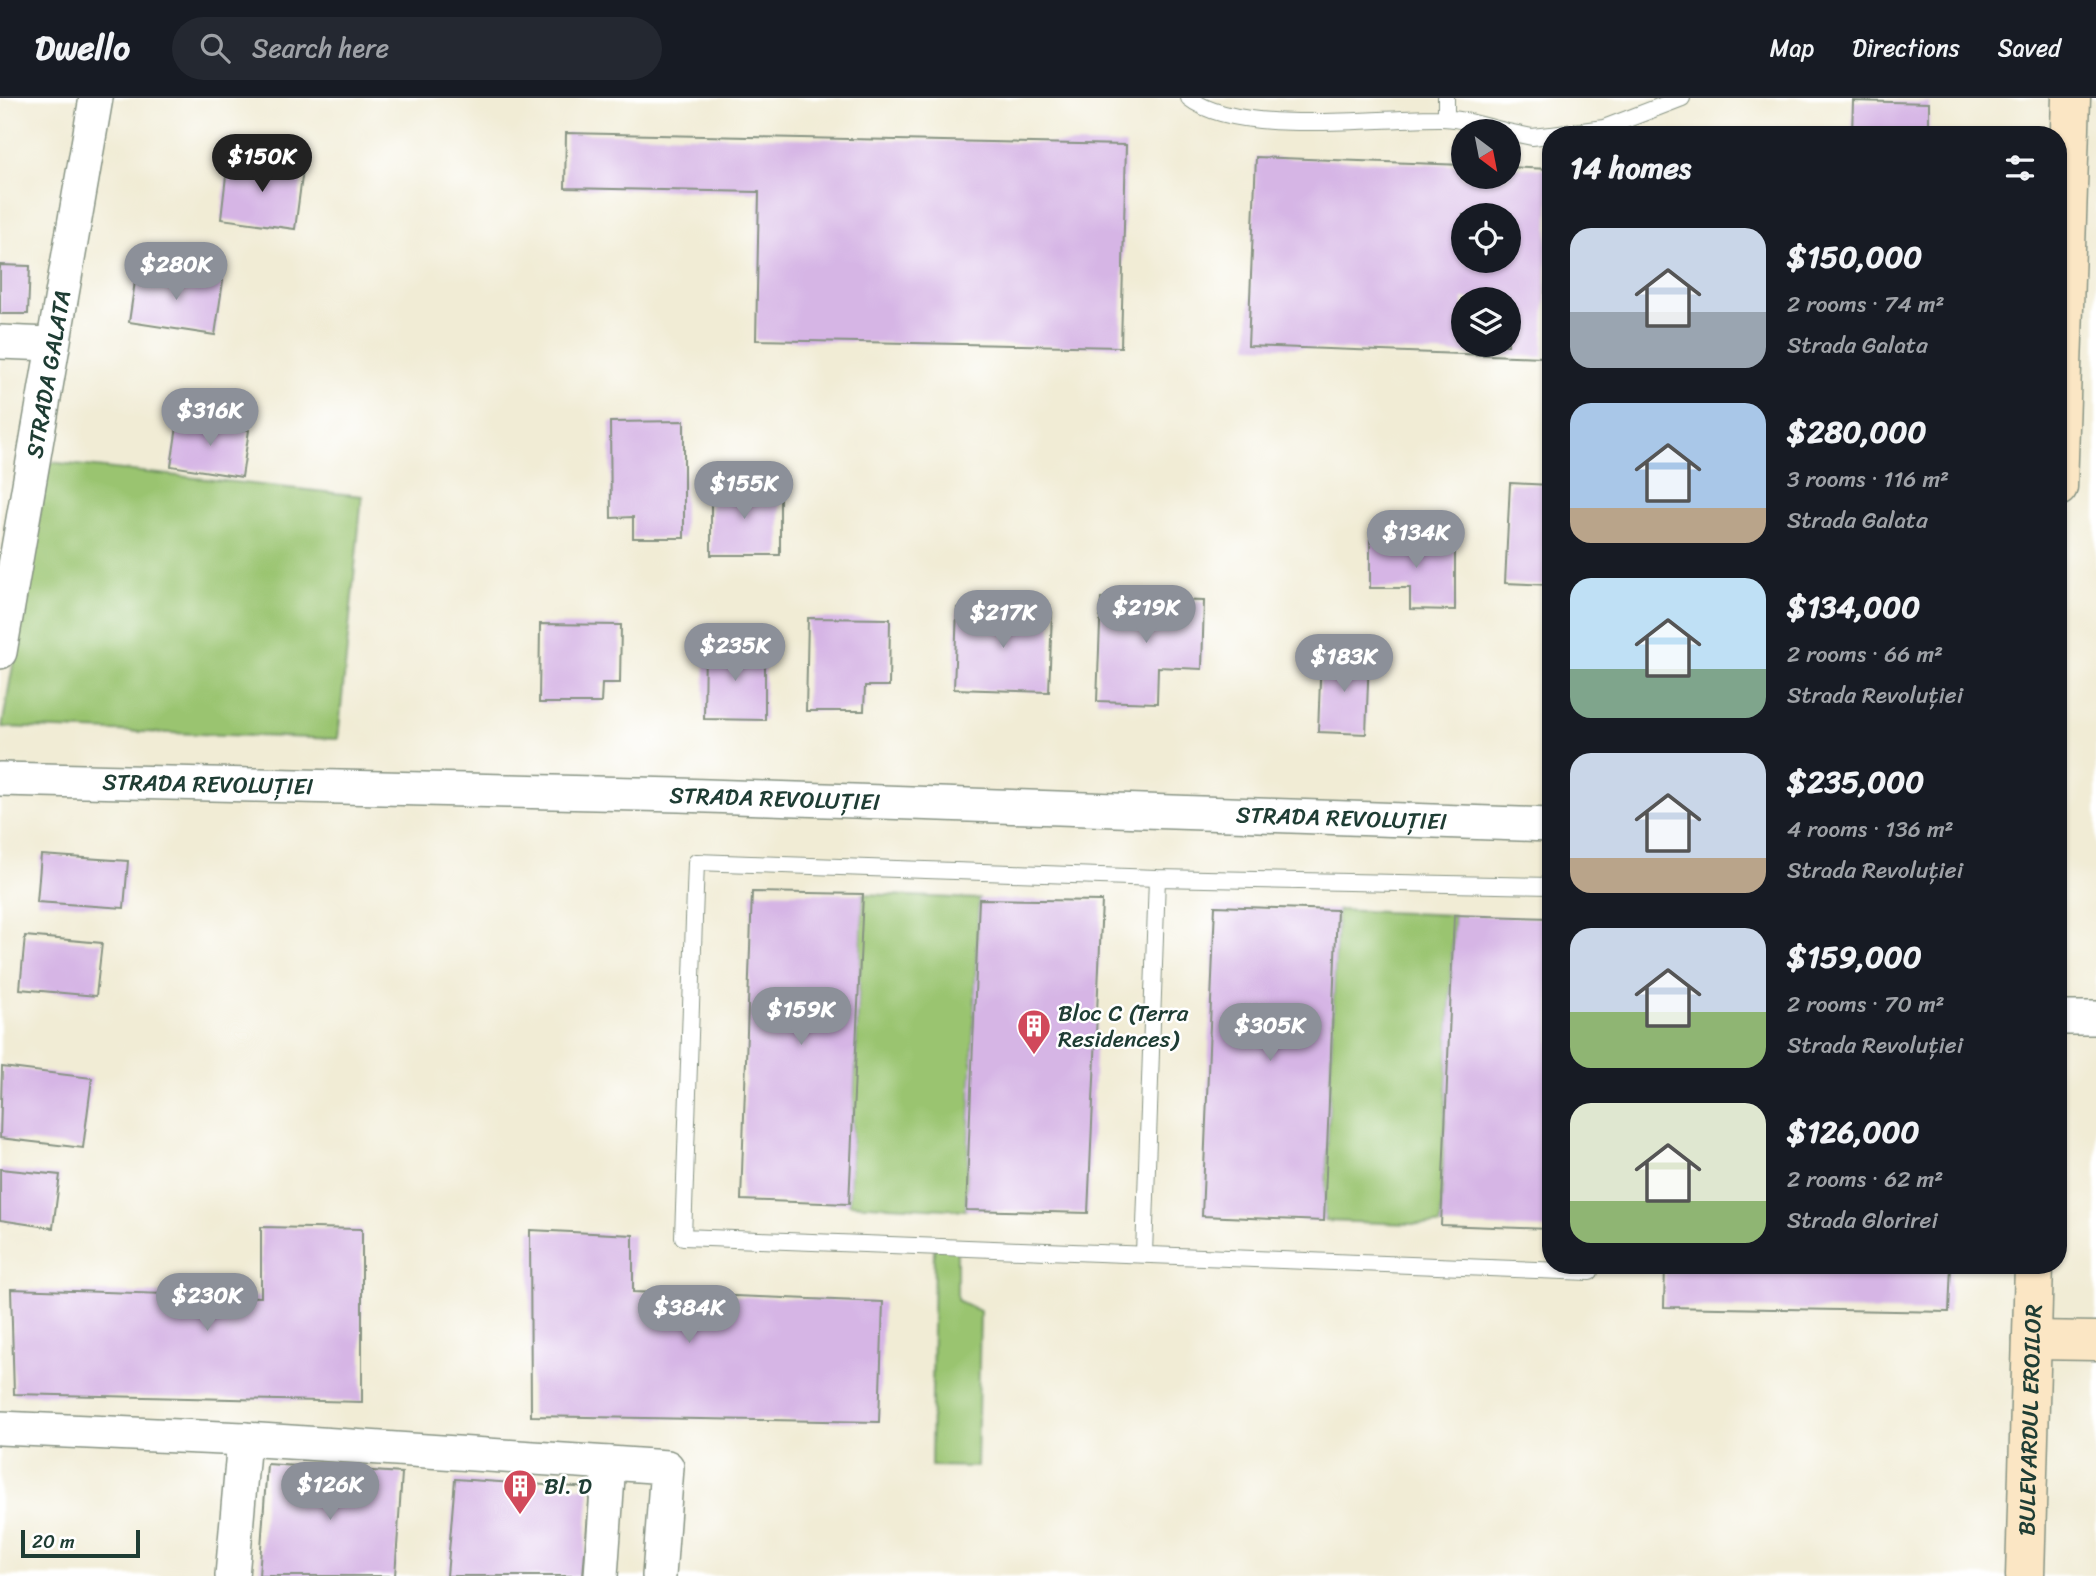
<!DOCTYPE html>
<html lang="en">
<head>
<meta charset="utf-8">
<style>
  :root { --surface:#171b24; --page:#242831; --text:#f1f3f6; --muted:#9ea1a6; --line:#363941; --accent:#8c9099 }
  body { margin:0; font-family:Sriracha,sans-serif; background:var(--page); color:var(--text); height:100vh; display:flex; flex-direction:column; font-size:26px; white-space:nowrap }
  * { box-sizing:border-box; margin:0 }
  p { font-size:23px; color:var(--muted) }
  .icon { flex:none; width:38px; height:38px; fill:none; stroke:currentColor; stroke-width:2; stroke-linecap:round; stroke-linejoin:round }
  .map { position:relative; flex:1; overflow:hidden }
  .side { position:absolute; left:1542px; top:28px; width:525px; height:1148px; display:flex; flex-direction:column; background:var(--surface); border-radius:28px; box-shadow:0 2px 5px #0004 }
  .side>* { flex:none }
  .needle { width:46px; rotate:148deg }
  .fabs { position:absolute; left:1451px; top:21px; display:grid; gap:14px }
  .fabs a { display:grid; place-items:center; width:70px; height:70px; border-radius:50%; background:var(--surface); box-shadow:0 2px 5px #0004; font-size:35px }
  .scale { position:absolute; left:21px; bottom:18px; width:119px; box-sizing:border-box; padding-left:7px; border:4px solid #1f3d34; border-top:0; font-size:19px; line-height:24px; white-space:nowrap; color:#1f3d34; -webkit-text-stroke:5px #fff; paint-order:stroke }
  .price { position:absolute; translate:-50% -60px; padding:0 16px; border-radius:24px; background:var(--accent); color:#fff; font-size:23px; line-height:46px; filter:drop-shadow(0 2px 4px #0008) }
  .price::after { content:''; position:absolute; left:50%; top:42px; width:21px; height:16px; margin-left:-10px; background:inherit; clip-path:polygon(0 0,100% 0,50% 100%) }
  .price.active { background:#222; color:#fff }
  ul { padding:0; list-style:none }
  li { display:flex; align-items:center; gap:21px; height:175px; padding:0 28px }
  li span { display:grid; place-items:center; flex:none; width:196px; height:140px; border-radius:21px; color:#555 }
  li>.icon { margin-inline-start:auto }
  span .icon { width:84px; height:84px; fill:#fffc; stroke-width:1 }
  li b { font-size:30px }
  h2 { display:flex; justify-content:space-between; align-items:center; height:84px; padding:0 28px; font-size:30px }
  header { display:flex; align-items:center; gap:42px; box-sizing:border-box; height:98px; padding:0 35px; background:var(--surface); border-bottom:2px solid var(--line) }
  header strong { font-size:33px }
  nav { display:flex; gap:38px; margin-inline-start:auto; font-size:24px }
  .search { width:490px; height:63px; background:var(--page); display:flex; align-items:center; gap:18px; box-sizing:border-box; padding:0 24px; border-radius:38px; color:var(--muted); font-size:26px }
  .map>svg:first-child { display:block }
  .green { fill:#9ac470; stroke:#5c8052; stroke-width:2 }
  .building { fill:#d6b5e5; fill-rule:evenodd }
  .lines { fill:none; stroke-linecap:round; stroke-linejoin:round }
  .lane-casing { stroke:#889484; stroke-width:18 }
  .street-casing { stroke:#889484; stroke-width:36 }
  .secondary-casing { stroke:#889484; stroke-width:41 }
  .lane { stroke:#fff; stroke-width:16 }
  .street { stroke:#fff; stroke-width:33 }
  .secondary { stroke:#fbe6c4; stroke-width:38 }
  .labels { text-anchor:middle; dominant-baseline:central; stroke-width:5; stroke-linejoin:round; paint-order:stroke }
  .street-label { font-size:23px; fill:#1f3d34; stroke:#fff }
  .poi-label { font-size:23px; fill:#1f3d34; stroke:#fff; text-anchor:start }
</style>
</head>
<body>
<header>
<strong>Dwello</strong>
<div class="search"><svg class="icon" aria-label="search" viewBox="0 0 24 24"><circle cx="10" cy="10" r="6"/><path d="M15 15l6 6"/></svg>Search here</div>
<nav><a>Map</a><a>Directions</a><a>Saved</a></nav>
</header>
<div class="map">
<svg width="2096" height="1478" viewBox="0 0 2096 1478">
  <rect width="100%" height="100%" fill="#fff"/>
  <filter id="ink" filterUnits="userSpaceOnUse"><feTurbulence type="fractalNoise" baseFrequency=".0143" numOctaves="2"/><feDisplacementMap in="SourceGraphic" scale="14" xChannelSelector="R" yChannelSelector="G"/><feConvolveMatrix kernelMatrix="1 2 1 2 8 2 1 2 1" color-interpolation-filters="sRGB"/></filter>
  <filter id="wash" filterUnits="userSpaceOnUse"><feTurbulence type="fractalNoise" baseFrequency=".00686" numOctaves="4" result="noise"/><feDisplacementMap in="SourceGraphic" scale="28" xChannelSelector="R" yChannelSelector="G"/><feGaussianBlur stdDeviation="1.57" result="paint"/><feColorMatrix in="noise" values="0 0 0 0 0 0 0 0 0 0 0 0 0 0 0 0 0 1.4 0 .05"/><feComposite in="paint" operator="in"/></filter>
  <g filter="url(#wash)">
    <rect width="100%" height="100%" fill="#f1ecd5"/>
    <path class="green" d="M49,364L362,398L338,641L2,629Z
      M863,796L979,801L966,1112L849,1106Z
      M1337,812L1454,817L1441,1127L1324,1123Z
      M934,1150H957V1202L980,1213L977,1369L931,1368Z"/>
    <g id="blocks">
      <path class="building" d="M1853,3L1929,5V37H1852Z
        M566,35L1126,47L1121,249L756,242L759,94L565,90Z
        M1256,59L1463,67V79H1508V69L1550,71L1543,259L1248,248ZM1463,117H1508V163H1463ZM1463,201H1508V247H1463Z
        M228,61L303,71L295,131L221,121Z
        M0,167L30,168L28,216H0Z
        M137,170L223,183L215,237L129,224Z
        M178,322L249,332L242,379L171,368Z
        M684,323V440H633V419L611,420L610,324Z
        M711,383H744V396H780V457H711Z
        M1510,385L1550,387V487L1505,485Z
        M1370,441L1455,442V512L1410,511V490H1370Z
        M1101,500L1204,503L1202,571L1158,569L1157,605L1097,603Z
        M957,510L1052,514L1049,594L954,591Z
        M808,520L890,521L889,588H865L864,613H806Z
        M540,526L621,527L620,585H602L601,605H539Z
        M705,547L765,548V622L704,621Z
        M1321,557L1369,559L1366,636L1318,634Z
        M41,757L128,763L124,810L37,804Z
        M752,794L863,796L849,1106L741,1102Z
        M979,801L1102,803L1088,1115L966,1112Z
        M1215,808L1337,812L1324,1123L1202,1118Z
        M1454,817L1550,820V1131L1441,1127Z
        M25,838L102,845L96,898L20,891Z
        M2,969L92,980L83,1050L0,1040Z
        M0,1071L60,1077L53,1130L0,1122Z
        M261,1129L362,1131V1304L14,1296L11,1191L261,1199Z
        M530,1132L633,1137V1194L883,1204L879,1324L531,1318Z
        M1665,1167H1951L1949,1214L1664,1209Z
        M267,1366L402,1375L395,1478H259Z
        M455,1381L590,1390L583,1478H447Z"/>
    </g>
  </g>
  <g filter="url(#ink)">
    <use href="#blocks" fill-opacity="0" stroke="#889484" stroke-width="2"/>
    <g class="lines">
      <g class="lane-casing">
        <path id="lane" d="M1189,0C1238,39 1378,19 1442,20C1463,20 1485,29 1505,33
          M1446,20V0
          M1508,34L1532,39L1550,37
          M1552,37L1604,30L1682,0
          M1550,788L1157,780L696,764L683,1139L1590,1174V1167
          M1144,1156L1157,780"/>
      </g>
      <g class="street-casing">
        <g id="street">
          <path d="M0,244L51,246"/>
          <path id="s1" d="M0,554L96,0"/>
          <path id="s2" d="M0,681L679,697L1550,727"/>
          <path d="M2058,920H2096"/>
          <path d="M0,1330L244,1341L609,1365L601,1478"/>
          <path d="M609,1365L667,1369L659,1478"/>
          <path d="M232,1478L244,1341"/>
        </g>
      </g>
      <g class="secondary-casing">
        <g id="secondary">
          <path d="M2058,389L2071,0"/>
          <path d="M2032,1242L2096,1243"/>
          <path id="s3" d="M2025,1478L2034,1167"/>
        </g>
      </g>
      <use href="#lane" class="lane"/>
      <use href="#street" class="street"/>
      <use href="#secondary" class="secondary"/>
    </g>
  </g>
  <defs>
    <g id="building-pin" transform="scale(1.75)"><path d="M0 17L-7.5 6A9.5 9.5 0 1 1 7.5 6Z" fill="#d1495b" stroke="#fff"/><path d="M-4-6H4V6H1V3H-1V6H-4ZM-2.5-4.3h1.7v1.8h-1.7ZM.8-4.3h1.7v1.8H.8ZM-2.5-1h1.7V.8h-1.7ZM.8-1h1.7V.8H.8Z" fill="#fff"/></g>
  </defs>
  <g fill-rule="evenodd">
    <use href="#building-pin" x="1034" y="928"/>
    <use href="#building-pin" x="520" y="1388"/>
  </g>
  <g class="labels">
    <g class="street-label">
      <text stroke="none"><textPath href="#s1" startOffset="282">STRADA GALATA</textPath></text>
      <text stroke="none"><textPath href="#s2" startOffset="208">STRADA REVOLUȚIEI</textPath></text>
      <text stroke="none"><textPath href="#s2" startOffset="775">STRADA REVOLUȚIEI</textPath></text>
      <text stroke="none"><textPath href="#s2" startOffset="1342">STRADA REVOLUȚIEI</textPath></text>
      <text stroke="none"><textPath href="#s3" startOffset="156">BULEVARDUL EROILOR</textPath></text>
    </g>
    <g class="poi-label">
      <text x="1058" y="915">Bloc C (Terra<tspan x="1058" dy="26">Residences)</tspan></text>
      <text x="544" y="1388">Bl. D</text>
    </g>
  </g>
</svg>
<div class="fabs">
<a><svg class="needle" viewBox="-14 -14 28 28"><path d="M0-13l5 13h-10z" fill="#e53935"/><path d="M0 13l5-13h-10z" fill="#9ea1a6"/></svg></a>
<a><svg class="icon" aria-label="locate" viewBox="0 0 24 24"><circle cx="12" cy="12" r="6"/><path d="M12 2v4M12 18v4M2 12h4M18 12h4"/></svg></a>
<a><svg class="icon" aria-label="layers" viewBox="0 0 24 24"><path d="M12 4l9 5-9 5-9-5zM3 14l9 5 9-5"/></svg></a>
</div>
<div class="scale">20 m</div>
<b class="price active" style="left:262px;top:96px">$150K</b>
<b class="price" style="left:176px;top:204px">$280K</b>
<b class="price" style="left:210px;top:350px">$316K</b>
<b class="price" style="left:744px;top:423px">$155K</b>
<b class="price" style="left:1416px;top:472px">$134K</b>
<b class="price" style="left:1146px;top:547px">$219K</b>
<b class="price" style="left:1003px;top:552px">$217K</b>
<b class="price" style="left:735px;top:585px">$235K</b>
<b class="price" style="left:1344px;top:596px">$183K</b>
<b class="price" style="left:801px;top:949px">$159K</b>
<b class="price" style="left:1270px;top:965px">$305K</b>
<b class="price" style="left:207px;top:1235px">$230K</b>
<b class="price" style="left:689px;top:1247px">$384K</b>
<b class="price" style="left:330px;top:1424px">$126K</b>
<section class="side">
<h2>14 homes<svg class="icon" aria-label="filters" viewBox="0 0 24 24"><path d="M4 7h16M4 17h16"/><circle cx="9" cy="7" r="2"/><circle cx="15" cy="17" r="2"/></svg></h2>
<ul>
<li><span style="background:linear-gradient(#c9d6e8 60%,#9aa5b1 0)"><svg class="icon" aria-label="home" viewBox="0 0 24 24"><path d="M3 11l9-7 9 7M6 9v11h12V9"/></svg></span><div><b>$150,000</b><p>2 rooms · 74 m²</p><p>Strada Galata</p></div></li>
<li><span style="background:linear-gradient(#a9c7e8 75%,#b9a48a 0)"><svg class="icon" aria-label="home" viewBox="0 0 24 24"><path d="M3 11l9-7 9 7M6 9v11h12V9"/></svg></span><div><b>$280,000</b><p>3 rooms · 116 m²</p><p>Strada Galata</p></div></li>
<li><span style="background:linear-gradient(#bfe0f5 65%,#7fa58c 0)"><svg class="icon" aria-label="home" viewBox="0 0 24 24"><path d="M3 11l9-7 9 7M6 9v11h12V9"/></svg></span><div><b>$134,000</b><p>2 rooms · 66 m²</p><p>Strada Revoluției</p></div></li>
<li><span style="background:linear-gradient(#c9d6e8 75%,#b9a48a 0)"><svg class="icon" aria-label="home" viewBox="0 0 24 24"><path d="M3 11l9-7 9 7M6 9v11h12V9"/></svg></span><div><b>$235,000</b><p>4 rooms · 136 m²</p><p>Strada Revoluției</p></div></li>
<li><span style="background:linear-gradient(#c9d6e8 60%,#8fb573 0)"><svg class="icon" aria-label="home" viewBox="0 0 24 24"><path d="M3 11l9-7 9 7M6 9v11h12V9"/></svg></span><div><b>$159,000</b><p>2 rooms · 70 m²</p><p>Strada Revoluției</p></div></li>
<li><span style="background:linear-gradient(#dfe7d0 70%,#8fb573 0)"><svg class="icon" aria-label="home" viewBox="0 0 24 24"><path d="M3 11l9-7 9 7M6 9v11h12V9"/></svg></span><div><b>$126,000</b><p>2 rooms · 62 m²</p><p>Strada Glorirei</p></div></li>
</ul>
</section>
</div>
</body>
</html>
